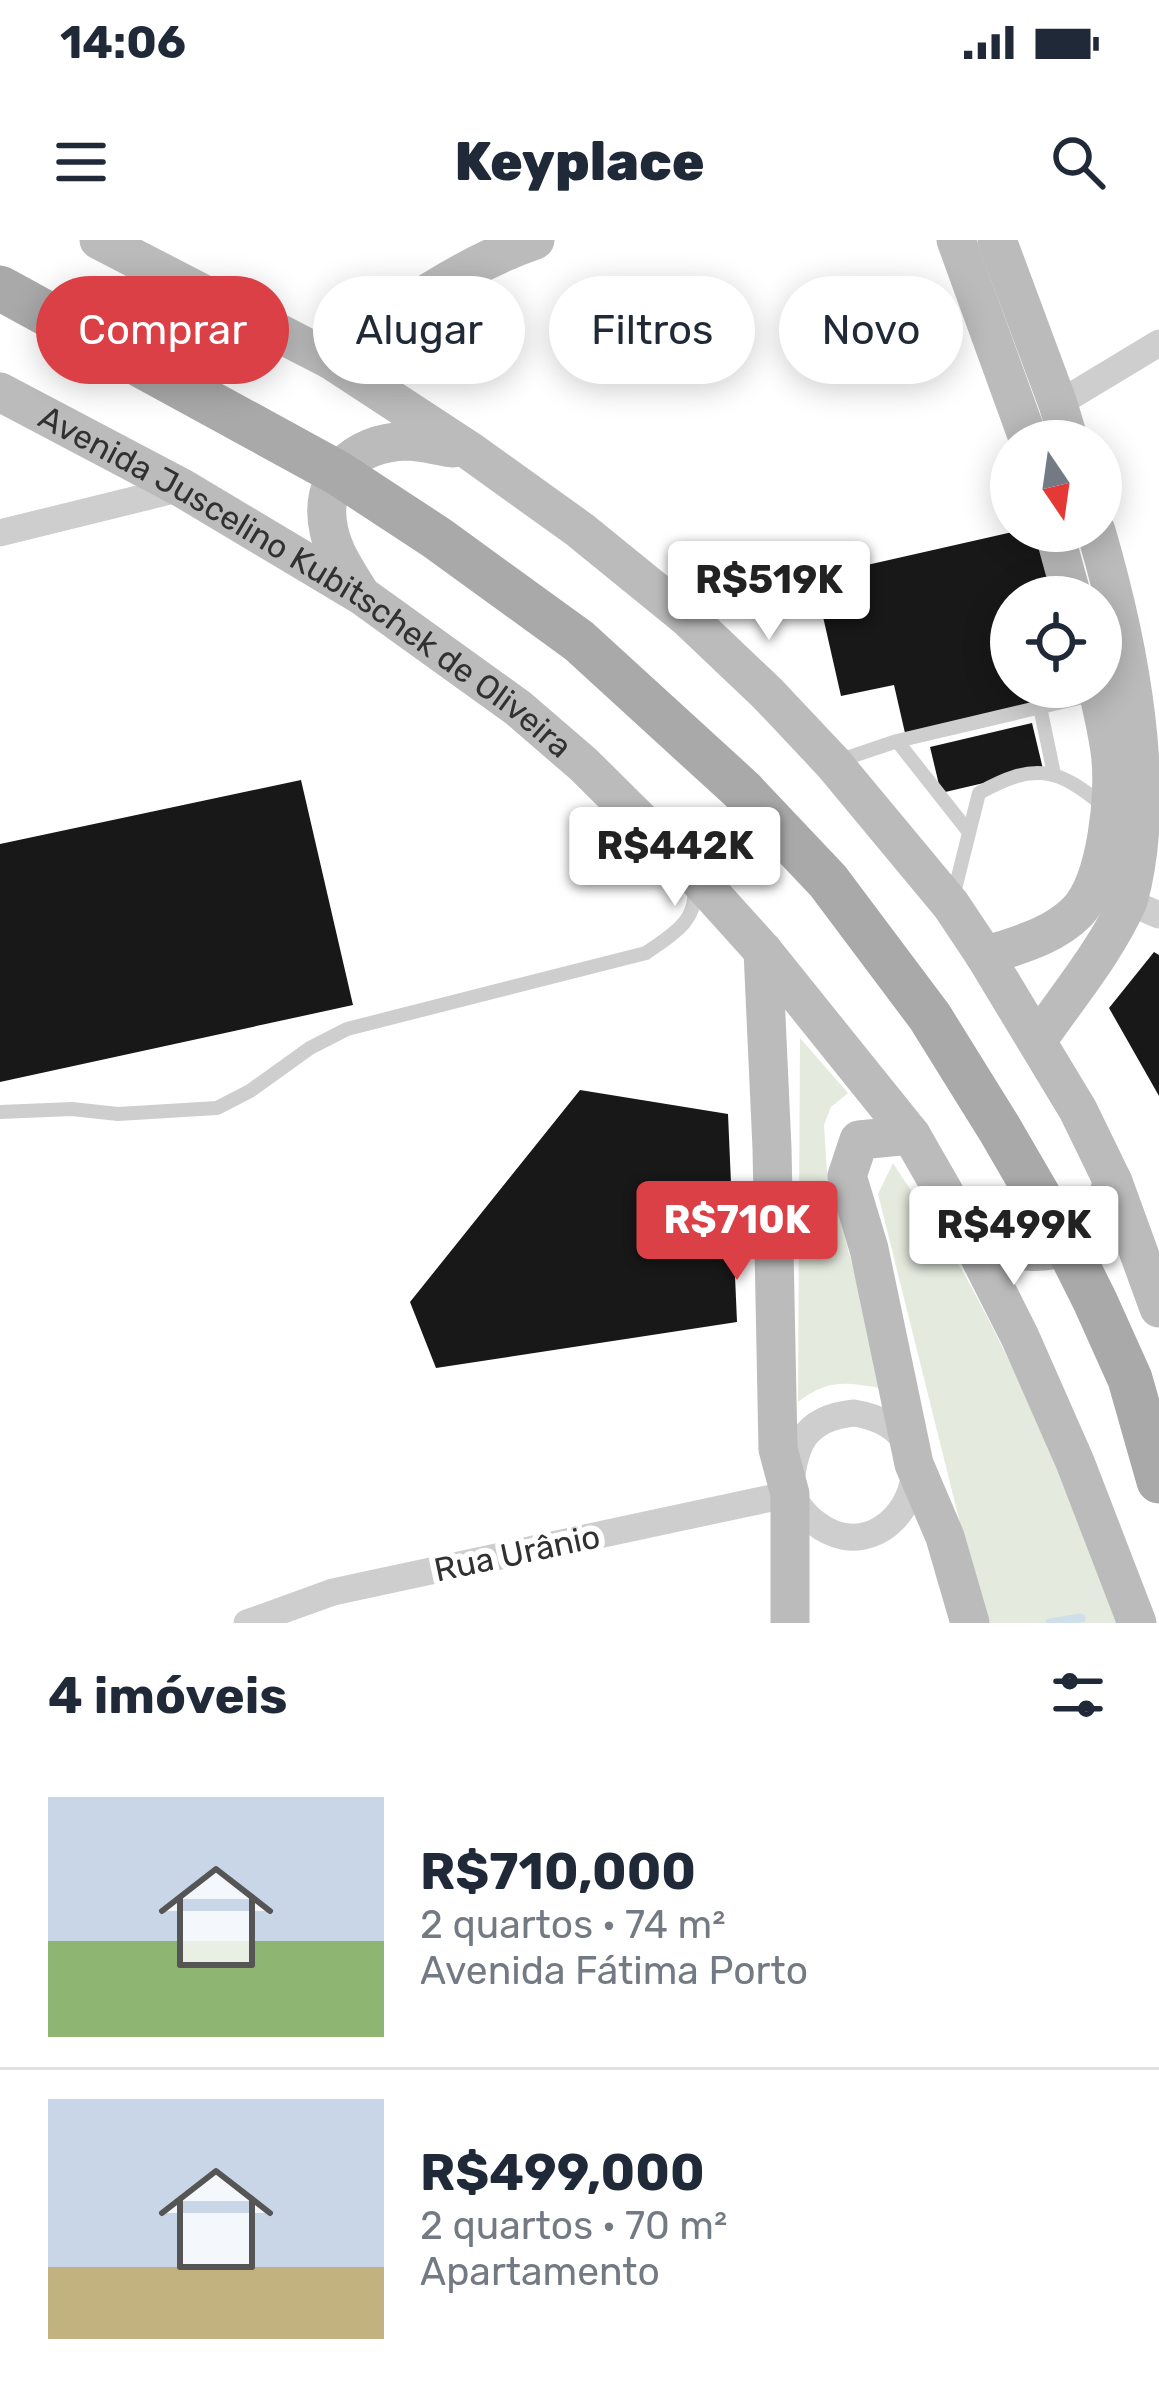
<!DOCTYPE html>
<html lang="pt">
<head>
<meta charset="utf-8">
<style>
  :root { --surface:#fff; --page:#f2f2f3; --text:#1f2937; --muted:#747a83; --line:#e0e1e3; --accent:#db4047 }
  body { margin:0; font-family:Rubik,sans-serif; background:var(--page); color:var(--text); height:100vh; display:flex; flex-direction:column; font-size:45px; white-space:nowrap }
  * { box-sizing:border-box; margin:0 }
  p { font-size:39px; color:var(--muted) }
  .icon { flex:none; width:66px; height:66px; fill:none; stroke:currentColor; stroke-width:2; stroke-linecap:round; stroke-linejoin:round }
  .map { position:relative; height:1383px; overflow:hidden }
  .details { display:flex; flex-direction:column; background:var(--surface); flex:1 }
  .details>* { flex:none }
  .hud { position:absolute; left:36px; top:36px; width:1089px; height:108px; display:flex; gap:24px }
  .needle { width:78px; rotate:167deg }
  .tools { position:absolute; left:990px; top:180px; display:grid; gap:24px }
  .tools a { display:grid; place-items:center; width:132px; height:132px; border-radius:50%; background:var(--surface); box-shadow:0 6px 30px #0003; font-size:60px }
  .price { position:absolute; translate:-50% -102px; padding:0 27px; border-radius:12px; background:#fff; color:#222; font-size:39px; line-height:78px; filter:drop-shadow(0 3px 6px #0008) }
  .price::after { content:''; position:absolute; left:50%; top:72px; width:36px; height:27px; margin-left:-18px; background:inherit; clip-path:polygon(0 0,100% 0,50% 100%) }
  .price.active { background:var(--accent); color:#fff }
  ul { padding:0; list-style:none }
  li { display:flex; align-items:center; gap:36px; height:300px; padding:0 48px }
  li+li { border-top:3px solid var(--line) }
  li span { display:grid; place-items:center; flex:none; width:336px; height:240px; border-radius:0px; color:#555 }
  li>.icon { margin-inline-start:auto }
  span .icon { width:144px; height:144px; fill:#fffc; stroke-width:1 }
  li b { font-size:51px }
  h2 { display:flex; justify-content:space-between; align-items:center; height:144px; padding:0 48px; font-size:51px }
  .pill { padding:0 42px; border-radius:54px; background:var(--surface); box-shadow:0 6px 30px #0003; font-size:42px; line-height:108px }
  .pill.active { background:var(--accent); color:#fff }
  .status { display:flex; justify-content:space-between; align-items:center; height:84px; padding:0 60px; background:var(--surface); direction:ltr }
  .status svg { height:33px; fill:currentColor }
  header { display:flex; justify-content:space-between; align-items:center; height:156px; padding:0 48px; background:var(--surface); font-size:54px; font-weight:800 }
  .map>svg:first-child { display:block }
  .green { fill:#e4eadd }
  .lines { fill:none; stroke-linecap:round; stroke-linejoin:round }
  .stream { stroke:#cedfeb; stroke-width:9 }
  .building { fill:#181818 }
  .lane { stroke:#cecece; stroke-width:14 }
  .street { stroke:#cecece; stroke-width:27 }
  .secondary { stroke:#bbb; stroke-width:39 }
  .primary { stroke:#a9a9a9; stroke-width:45 }
  .labels { text-anchor:middle; dominant-baseline:central; stroke-width:12; stroke-linejoin:round; paint-order:stroke }
  .street-label { font-size:33px; fill:#313131; stroke:#fff }
</style>
</head>
<body>
<div class="status"><b>14:06</b><svg viewBox="0 0 49 12"><path d="M0 12V9h3v3zM5 12V6h3v6zM10 12V3h3v9zM15 12V0h3v12zM26 1h20v11H26zM47 4h2v5h-2z"/></svg></div>
<header><svg class="icon" aria-label="menu" viewBox="0 0 24 24"><path d="M4 6h16M4 12h16M4 18h16"/></svg>Keyplace<svg class="icon" aria-label="search" viewBox="0 0 24 24"><circle cx="10" cy="10" r="6"/><path d="M15 15l6 6"/></svg></header>
<div class="map">
<svg width="1159" height="1383" viewBox="0 0 1159 1383">
  <rect width="100%" height="100%" fill="#fff"/>
  <path class="green" d="M800,798L848,853L831,867L824,885L827,932L886,1149C849,1143 830,1137 798,1162Z
    M893,923C918,962 945,999 967,1039C1027,1148 1075,1266 1118,1383H990L966,1307L878,954Z"/>
  <g class="lines">
    <path class="stream" d="M1050,1383L1081,1378"/>
  </g>
  <path class="building" d="M1017,291H1038L1053,357H1011V447H1073L1075,454L905,493L894,445L841,456L814,337Z
    M1032,483L1043,529L941,553L930,507Z
    M301,540L353,765L0,842V604Z
    M1154,712L1159,715V856L1109,768Z
    M580,850L728,874L737,1082L436,1128L410,1062Z"/>
  <g class="lines">
    <path class="lane" d="M1040,467L1054,534
      M897,501L968,591
      M835,522L897,501L1092,455
      M953,657L979,553C1035,522 1057,527 1105,567
      M0,872L72,869L118,874L217,868L250,851L310,808L347,789L646,713C670,696 701,680 693,645"/>
    <path class="street" d="M1058,164L1159,103
      M0,293L182,248
      M1113,655L1159,675
      M854,1173C972,1192 893,1345 814,1282C804,1275 797,1264 790,1254C793,1208 802,1178 854,1173Z
      M247,1383L333,1352L790,1254"/>
    <g class="secondary">
      <path d="M99,0L331,120L470,211L580,290L687,377L767,453L833,523L951,665L985,716L1078,870L1113,942L1159,1068"/>
      <path d="M956,0L1029,201"/>
      <path d="M997,0L1058,164L1069,201"/>
      <path d="M331,120C395,74 460,26 535,0"/>
      <path id="s1" d="M0,152L182,248L361,355L518,468L583,524L689,629L763,711L911,895L969,996L1020,1097L1075,1222L1137,1383"/>
      <path d="M1054,291L1072,357"/>
      <path d="M358,350C346,331 334,313 329,291C317,237 354,203 406,201C421,201 438,206 453,208"/>
      <path d="M763,711L772,908L778,1209L790,1254V1383"/>
      <path d="M985,716C1018,705 1052,697 1077,672C1107,641 1116,553 1110,511C1107,490 1102,468 1097,447"/>
      <path d="M1037,801C1068,756 1106,711 1128,661C1159,551 1128,400 1096,291"/>
      <path d="M911,895L859,900L847,936L869,1009L914,1224L945,1297L970,1383"/>
      <path d="M969,996C1006,1011 1053,1023 1087,993C1101,981 1106,959 1113,942"/>
    </g>
    <path class="primary" d="M0,48L338,233L437,298L579,401L742,550L828,641L930,777L999,888L1067,1005L1095,1061L1130,1139L1159,1241"/>
  </g>
  <g class="labels">
    <g class="street-label">
      <text stroke="none"><textPath href="#s1" startOffset="360">Avenida Juscelino Kubitschek de Oliveira</textPath></text>
      <text transform="translate(517 1313) rotate(-12)">Rua Urânio</text>
    </g>
  </g>
</svg>
<div class="tools">
<a><svg class="needle" viewBox="-14 -14 28 28"><path d="M0-13l5 13h-10z" fill="#e53935"/><path d="M0 13l5-13h-10z" fill="#747a83"/></svg></a>
<a><svg class="icon" aria-label="locate" viewBox="0 0 24 24"><circle cx="12" cy="12" r="6"/><path d="M12 2v4M12 18v4M2 12h4M18 12h4"/></svg></a>
</div>
<b class="price" style="left:769px;top:403px">R$519K</b>
<b class="price" style="left:675px;top:669px">R$442K</b>
<b class="price active" style="left:737px;top:1043px">R$710K</b>
<b class="price" style="left:1014px;top:1048px">R$499K</b>
<div class="hud">
<a class="pill active">Comprar</a>
<a class="pill">Alugar</a>
<a class="pill">Filtros</a>
<a class="pill">Novo</a>
</div>
</div>
<section class="details">
<h2>4 imóveis<svg class="icon" aria-label="filters" viewBox="0 0 24 24"><path d="M4 7h16M4 17h16"/><circle cx="9" cy="7" r="2"/><circle cx="15" cy="17" r="2"/></svg></h2>
<ul>
<li><span style="background:linear-gradient(#c9d6e8 60%,#8fb573 0)"><svg class="icon" aria-label="home" viewBox="0 0 24 24"><path d="M3 11l9-7 9 7M6 9v11h12V9"/></svg></span><div><b>R$710,000</b><p>2 quartos · 74 m²</p><p>Avenida Fátima Porto</p></div></li>
<li><span style="background:linear-gradient(#c9d6e8 70%,#c2b280 0)"><svg class="icon" aria-label="home" viewBox="0 0 24 24"><path d="M3 11l9-7 9 7M6 9v11h12V9"/></svg></span><div><b>R$499,000</b><p>2 quartos · 70 m²</p><p>Apartamento</p></div></li>
</ul>
</section>
</body>
</html>
